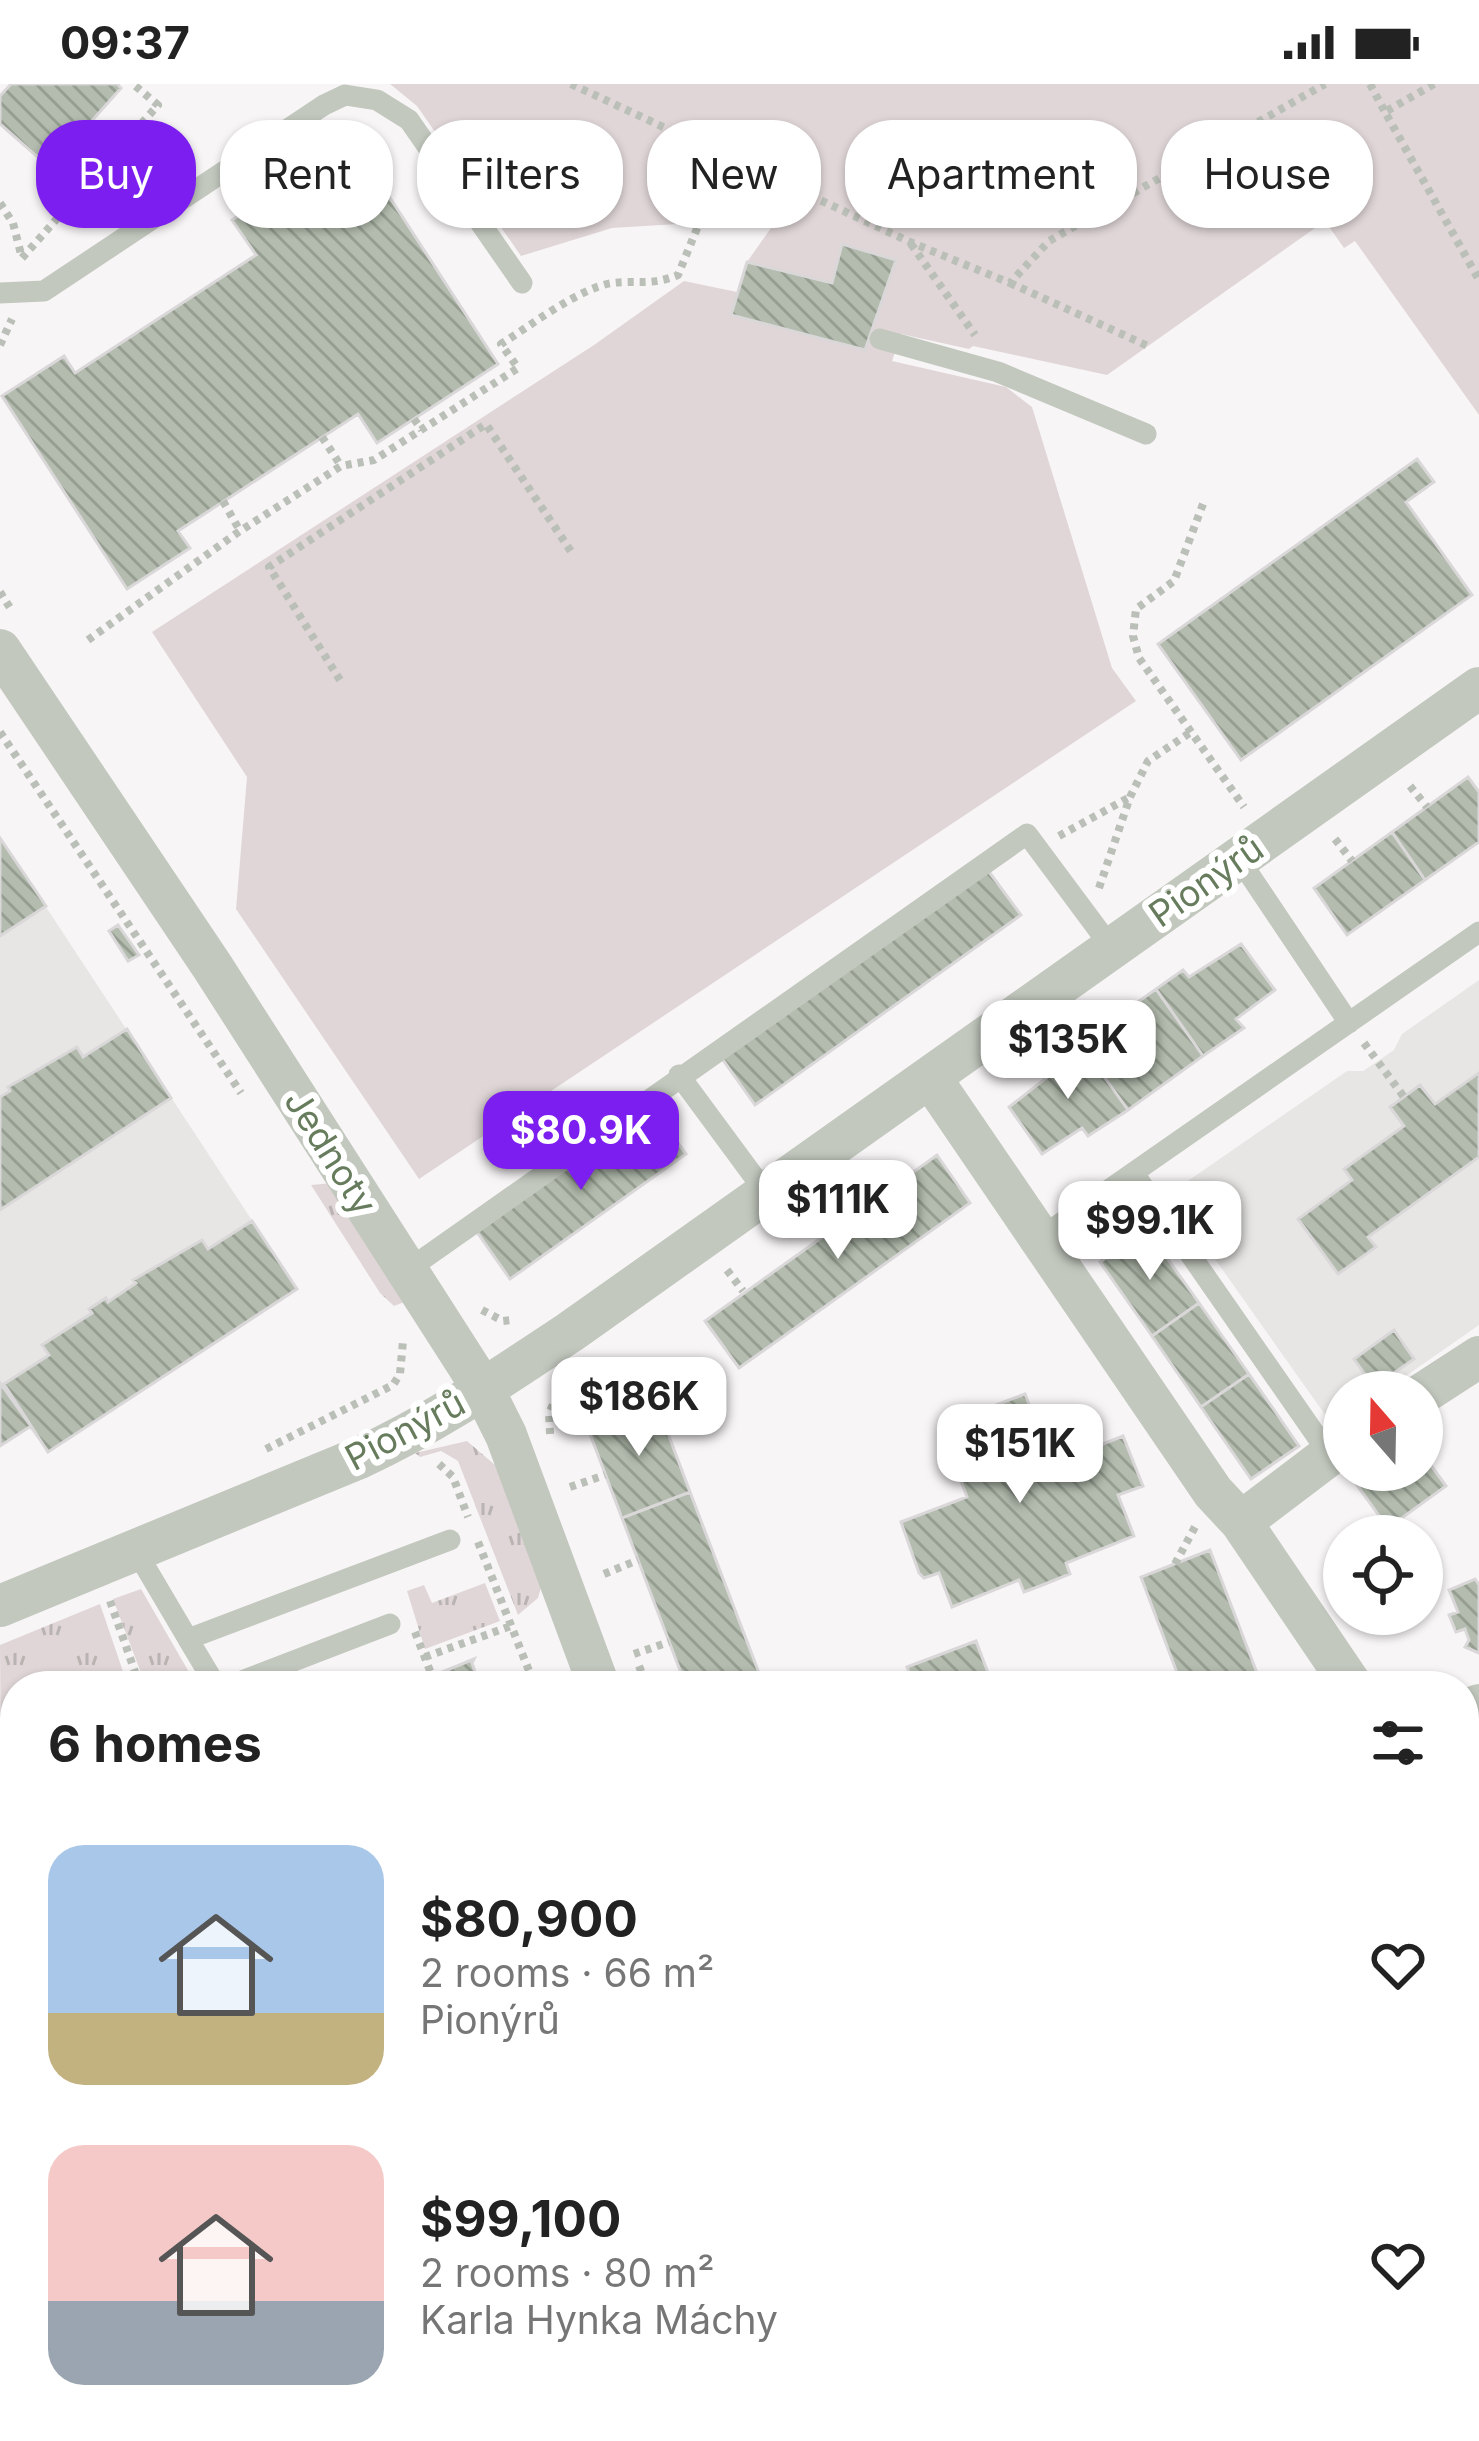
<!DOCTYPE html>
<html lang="en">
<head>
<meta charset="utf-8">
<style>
  :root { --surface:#fff; --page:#f6f6f6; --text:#222; --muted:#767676; --accent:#7c1eef }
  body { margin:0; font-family:Inter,sans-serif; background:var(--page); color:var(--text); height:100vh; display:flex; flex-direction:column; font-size:45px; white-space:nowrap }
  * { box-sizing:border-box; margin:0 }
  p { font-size:39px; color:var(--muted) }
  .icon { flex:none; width:66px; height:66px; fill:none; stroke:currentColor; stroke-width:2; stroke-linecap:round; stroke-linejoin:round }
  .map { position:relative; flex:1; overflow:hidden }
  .details { position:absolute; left:0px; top:1587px; width:1479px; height:771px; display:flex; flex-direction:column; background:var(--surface); border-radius:48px 48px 0 0; box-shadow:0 3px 9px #0004 }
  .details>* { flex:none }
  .guide { position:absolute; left:36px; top:36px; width:1407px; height:108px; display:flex; gap:24px }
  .needle { width:78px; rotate:340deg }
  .controls { position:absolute; left:1323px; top:1287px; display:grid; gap:24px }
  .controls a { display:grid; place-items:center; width:120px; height:120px; border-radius:50%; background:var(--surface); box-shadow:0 3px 9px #0004; font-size:60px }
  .price { position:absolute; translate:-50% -102px; padding:0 27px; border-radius:24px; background:#fff; color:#222; font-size:39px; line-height:78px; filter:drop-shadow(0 3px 6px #0008) }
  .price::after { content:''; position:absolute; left:50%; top:72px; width:36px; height:27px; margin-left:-18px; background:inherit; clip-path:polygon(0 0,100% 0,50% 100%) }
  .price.active { background:var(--accent); color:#fff }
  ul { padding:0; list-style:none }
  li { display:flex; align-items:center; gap:36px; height:300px; padding:0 48px }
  li span { display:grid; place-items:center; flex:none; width:336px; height:240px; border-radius:36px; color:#555 }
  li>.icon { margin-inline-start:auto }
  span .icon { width:144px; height:144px; fill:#fffc; stroke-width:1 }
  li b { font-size:51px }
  h2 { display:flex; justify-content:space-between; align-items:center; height:144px; padding:0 48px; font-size:51px }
  .pill { padding:0 42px; border-radius:48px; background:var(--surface); box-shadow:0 3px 9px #0004; font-size:42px; line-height:108px }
  .pill.active { background:var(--accent); color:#fff }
  .status { display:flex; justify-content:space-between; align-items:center; height:84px; padding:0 60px; background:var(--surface); direction:ltr }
  .status svg { height:33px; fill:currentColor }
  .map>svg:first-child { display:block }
  .built { fill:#e7e6e5 }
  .grass { fill:url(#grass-tufts) }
  .park { fill:#e0d6d7 }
  .building { fill:url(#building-back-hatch); stroke:#dad7d9; stroke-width:3 }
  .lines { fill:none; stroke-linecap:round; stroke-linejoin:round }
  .path { stroke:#babfb7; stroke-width:8; stroke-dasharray:6 6; stroke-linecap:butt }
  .service { stroke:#c2c8be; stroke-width:21 }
  .minor { stroke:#c2c8be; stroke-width:42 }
  .labels { text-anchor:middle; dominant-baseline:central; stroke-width:12; stroke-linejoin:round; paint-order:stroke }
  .street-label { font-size:36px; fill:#677c5d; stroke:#fff }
</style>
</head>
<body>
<div class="status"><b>09:37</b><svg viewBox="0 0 49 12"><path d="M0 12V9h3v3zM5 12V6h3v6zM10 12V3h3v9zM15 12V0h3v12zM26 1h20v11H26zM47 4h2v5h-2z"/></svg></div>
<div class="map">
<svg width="1479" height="2357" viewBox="0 0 1479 2357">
  <defs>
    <pattern id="grass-tufts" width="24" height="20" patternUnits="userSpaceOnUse" patternTransform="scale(3)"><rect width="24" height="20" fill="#e0d6d7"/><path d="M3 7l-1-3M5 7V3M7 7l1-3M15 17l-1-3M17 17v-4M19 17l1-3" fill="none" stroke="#b9b3b2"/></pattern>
    <pattern id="building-back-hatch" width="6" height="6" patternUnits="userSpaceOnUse" patternTransform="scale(3)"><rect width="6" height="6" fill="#b3bcae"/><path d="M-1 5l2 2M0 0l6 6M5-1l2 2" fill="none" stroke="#959e91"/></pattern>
  </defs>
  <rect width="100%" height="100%" fill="#f8f5f7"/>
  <path class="built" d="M0,753L297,1205L48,1368L29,1344L0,1362Z
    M1479,896V1241L1383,1308H1344V1335L1333,1342L1169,1110L1347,987H1363L1378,977L1394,966L1402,950Z
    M267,2343H360L365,2357H231Z"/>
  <path class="grass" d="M332,1099L407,1217L394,1222L380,1209L311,1101Z
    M467,1357L495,1381L543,1497L538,1514L518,1531L458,1377L441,1367L420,1373L415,1369Z
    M485,1499L500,1537L425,1565L407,1507L424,1501L432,1519Z
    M141,1505L197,1602H146L113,1515Z
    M100,1520L128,1602H15V1689L1,1694L0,1561Z"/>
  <path class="park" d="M390,0H1479V331L1355,157L1344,164L1325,137L1107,291L973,262L969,265L901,250L892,277L1006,303L1032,323L1112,584L1136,617L419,1095L236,825L247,693L152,548L594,261L684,197L737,208L747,178L778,134L612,144L521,172L417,22Z"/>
  <path class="building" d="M11,0H117L121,4L50,84L0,40V12Z
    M357,63L498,280L377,359L358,330L178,447L190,464L127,505L2,312L64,272L75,289L256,171L232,136L322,77L326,83Z
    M842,160L896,176L865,266L731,231L747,178L832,199Z
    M1417,375L1434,398L1406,418L1472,511L1241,676L1158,560Z
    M1468,693L1479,708V758L1425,796L1392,748Z
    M1392,748L1425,796L1347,851L1314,804Z
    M0,754L46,822L0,852Z
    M987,785L1021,831L755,1021L721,973Z
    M118,841L139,871L128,877L109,847Z
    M1241,860L1275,906L1236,935L1244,944L1203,972L1156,905L1183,886L1189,893Z
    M1156,905L1203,972L1128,1026L1080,959Z
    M127,945L171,1014L0,1126V1013L10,1007L8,1003L77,963L83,973Z
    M1080,959L1128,1026L1088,1052L1082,1044L1042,1070L1009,1023L1059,984L1055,978Z
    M1479,989V1073L1368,1153L1376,1163L1338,1190L1298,1135L1352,1096L1344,1085L1404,1042L1390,1023L1420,1001L1435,1020Z
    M652,1023L686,1070L510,1195L477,1148Z
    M937,1071L970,1119L739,1284L705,1237Z
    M252,1137L297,1205L48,1368L4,1300L49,1271L42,1261L92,1229L89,1225L106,1214L108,1218L136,1199L133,1196L202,1156L208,1165Z
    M1147,1146L1199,1219L1152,1252L1100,1178Z
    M1199,1219L1249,1290L1201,1323L1152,1252Z
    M1394,1246L1414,1275L1374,1303L1354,1275Z
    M1249,1290L1299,1362L1251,1395L1201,1323Z
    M0,1299L31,1342L0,1362Z
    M1025,1310L1052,1380L1123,1352L1143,1402L1118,1411L1134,1452L1066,1479L1070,1490L1040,1502L1024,1508L1019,1496L952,1523L939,1489L924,1494L919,1489L901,1438L967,1413L940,1342Z
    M655,1315L690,1408L622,1434L587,1342Z
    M1428,1377L1446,1402L1388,1444L1354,1397L1367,1388L1365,1386H1422Z
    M690,1408L764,1602H686L622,1434Z
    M1210,1466L1262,1602H1182L1141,1493Z
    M1475,1495L1479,1501V1569L1465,1563L1469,1556L1465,1545L1456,1548L1449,1531L1458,1528L1449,1506Z
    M976,1557L993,1602H914L907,1583Z
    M474,1575L472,1579L480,1602H419L427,1599L425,1595Z
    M15,1746V2054L0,2060V1751Z
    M1479,1931V2044L1464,2050V1988L1470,1986L1464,1970V1937Z
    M1479,2184V2220L1464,2226V2190Z
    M1464,2229L1479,2269V2357H1416L1411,2343H1464Z
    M503,2343H597L602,2357H508Z
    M1275,2343H1348L1312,2357H1280Z"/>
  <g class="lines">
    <path class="path" d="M571,0L910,158L1010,199L1049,157L1325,0
      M1370,0L1385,28
      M1434,0L1385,28L1479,196
      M0,119L13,139L22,174
      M911,160L975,251
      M22,174L158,21L133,0
      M1010,199L1148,262
      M0,261L12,235
      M414,335L422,346
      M322,353L341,382
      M223,417L240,447
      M1203,420L1174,497L1136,525L1133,552L1139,574L1244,723
      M0,508L12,527
      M88,556L240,447L341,382L374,376L518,284L501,260C530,242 579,204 612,199C638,196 651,202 678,191L727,71
      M340,596L269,483L486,340L572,469
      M0,648L241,1009
      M1410,702L1427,723
      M1059,752L1130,713
      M1335,755L1352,777
      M1099,804L1130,713L1148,677L1191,648
      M1364,959L1404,1013
      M879,1079L895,1099
      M803,1133L819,1152
      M727,1186L743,1207
      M482,1226L503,1237L512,1236
      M550,1350L549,1329L559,1308
      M266,1365L393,1301L400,1290L403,1257
      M439,1380L453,1393L468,1433
      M570,1403L605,1391
      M478,1458L535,1602
      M1175,1480L1196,1441
      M604,1490L638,1476
      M110,1517L140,1602
      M415,1548L432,1592
      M634,1570L669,1558
      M425,1573L511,1542
      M639,1582L647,1602
      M1029,1597L1031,1602
      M0,2135L15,2129
      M64,2343L70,2357
      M834,2343L839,2357
      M933,2343L939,2357
      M1083,2357L1094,2343"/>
    <path class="service" d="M0,209L44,207L324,21L345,11L377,16L409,36L522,199
      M880,255L998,288L1146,350
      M1239,775L1349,939
      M679,991L766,1109
      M1135,1091L1329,1370
      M1038,1155L1479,848
      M406,1187L1027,750L1111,863
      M136,1467L188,1555L450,1456
      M188,1555L212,1595L227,1602
      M229,1602L390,1540
      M0,1708L15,1702
      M1464,1912L1479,1906
      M645,2343L650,2357
      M729,2357L765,2343
      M1377,2357L1403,2343"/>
    <path class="minor" d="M0,566L212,882L483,1305L506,1351L599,1602
      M930,993L1213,1408L1241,1438L1352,1602
      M1422,1310L1479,1273
      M1241,1438L1344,1360
      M0,1522L359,1374C434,1340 502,1293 570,1248L1479,604
      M1464,1627L1479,1621
      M1464,1657L1479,1686
      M1464,2116L1479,2110
      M0,2189L15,2184
      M0,2299L15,2337
      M457,2343L463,2357
      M882,2343L888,2357
      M1157,2343L1160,2357"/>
  </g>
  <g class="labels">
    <g class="street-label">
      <text transform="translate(1206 797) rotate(-35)">Pionýrů</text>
      <text transform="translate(331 1068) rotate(58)">Jednoty</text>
      <text transform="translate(405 1346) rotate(-28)">Pionýrů</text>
    </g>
  </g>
</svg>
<div class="controls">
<a><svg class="needle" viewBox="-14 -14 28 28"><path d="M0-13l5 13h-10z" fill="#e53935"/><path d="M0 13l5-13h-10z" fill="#767676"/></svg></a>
<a><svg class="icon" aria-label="locate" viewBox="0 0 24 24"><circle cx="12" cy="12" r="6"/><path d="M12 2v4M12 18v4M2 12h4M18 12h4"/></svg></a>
</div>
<b class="price" style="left:1068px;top:1018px">$135K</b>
<b class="price active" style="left:581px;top:1109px">$80.9K</b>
<b class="price" style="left:838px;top:1178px">$111K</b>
<b class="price" style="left:1150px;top:1199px">$99.1K</b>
<b class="price" style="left:639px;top:1375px">$186K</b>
<b class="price" style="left:1020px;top:1422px">$151K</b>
<div class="guide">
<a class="pill active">Buy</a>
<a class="pill">Rent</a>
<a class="pill">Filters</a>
<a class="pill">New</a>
<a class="pill">Apartment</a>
<a class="pill">House</a>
</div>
<section class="details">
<h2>6 homes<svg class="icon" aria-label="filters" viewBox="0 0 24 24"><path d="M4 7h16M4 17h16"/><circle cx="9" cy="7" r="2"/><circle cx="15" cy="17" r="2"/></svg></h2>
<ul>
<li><span style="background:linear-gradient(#a9c7e8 70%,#c2b280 0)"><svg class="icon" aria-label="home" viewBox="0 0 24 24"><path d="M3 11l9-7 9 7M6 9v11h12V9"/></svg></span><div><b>$80,900</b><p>2 rooms · 66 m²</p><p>Pionýrů</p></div><svg class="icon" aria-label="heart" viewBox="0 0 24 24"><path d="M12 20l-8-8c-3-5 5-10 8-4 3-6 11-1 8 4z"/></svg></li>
<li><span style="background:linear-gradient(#f6c9c9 65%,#9aa5b1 0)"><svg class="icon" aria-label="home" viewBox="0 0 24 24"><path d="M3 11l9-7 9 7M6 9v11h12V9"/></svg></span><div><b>$99,100</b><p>2 rooms · 80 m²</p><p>Karla Hynka Máchy</p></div><svg class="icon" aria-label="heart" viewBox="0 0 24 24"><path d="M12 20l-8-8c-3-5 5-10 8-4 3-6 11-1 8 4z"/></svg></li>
</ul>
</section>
</div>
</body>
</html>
